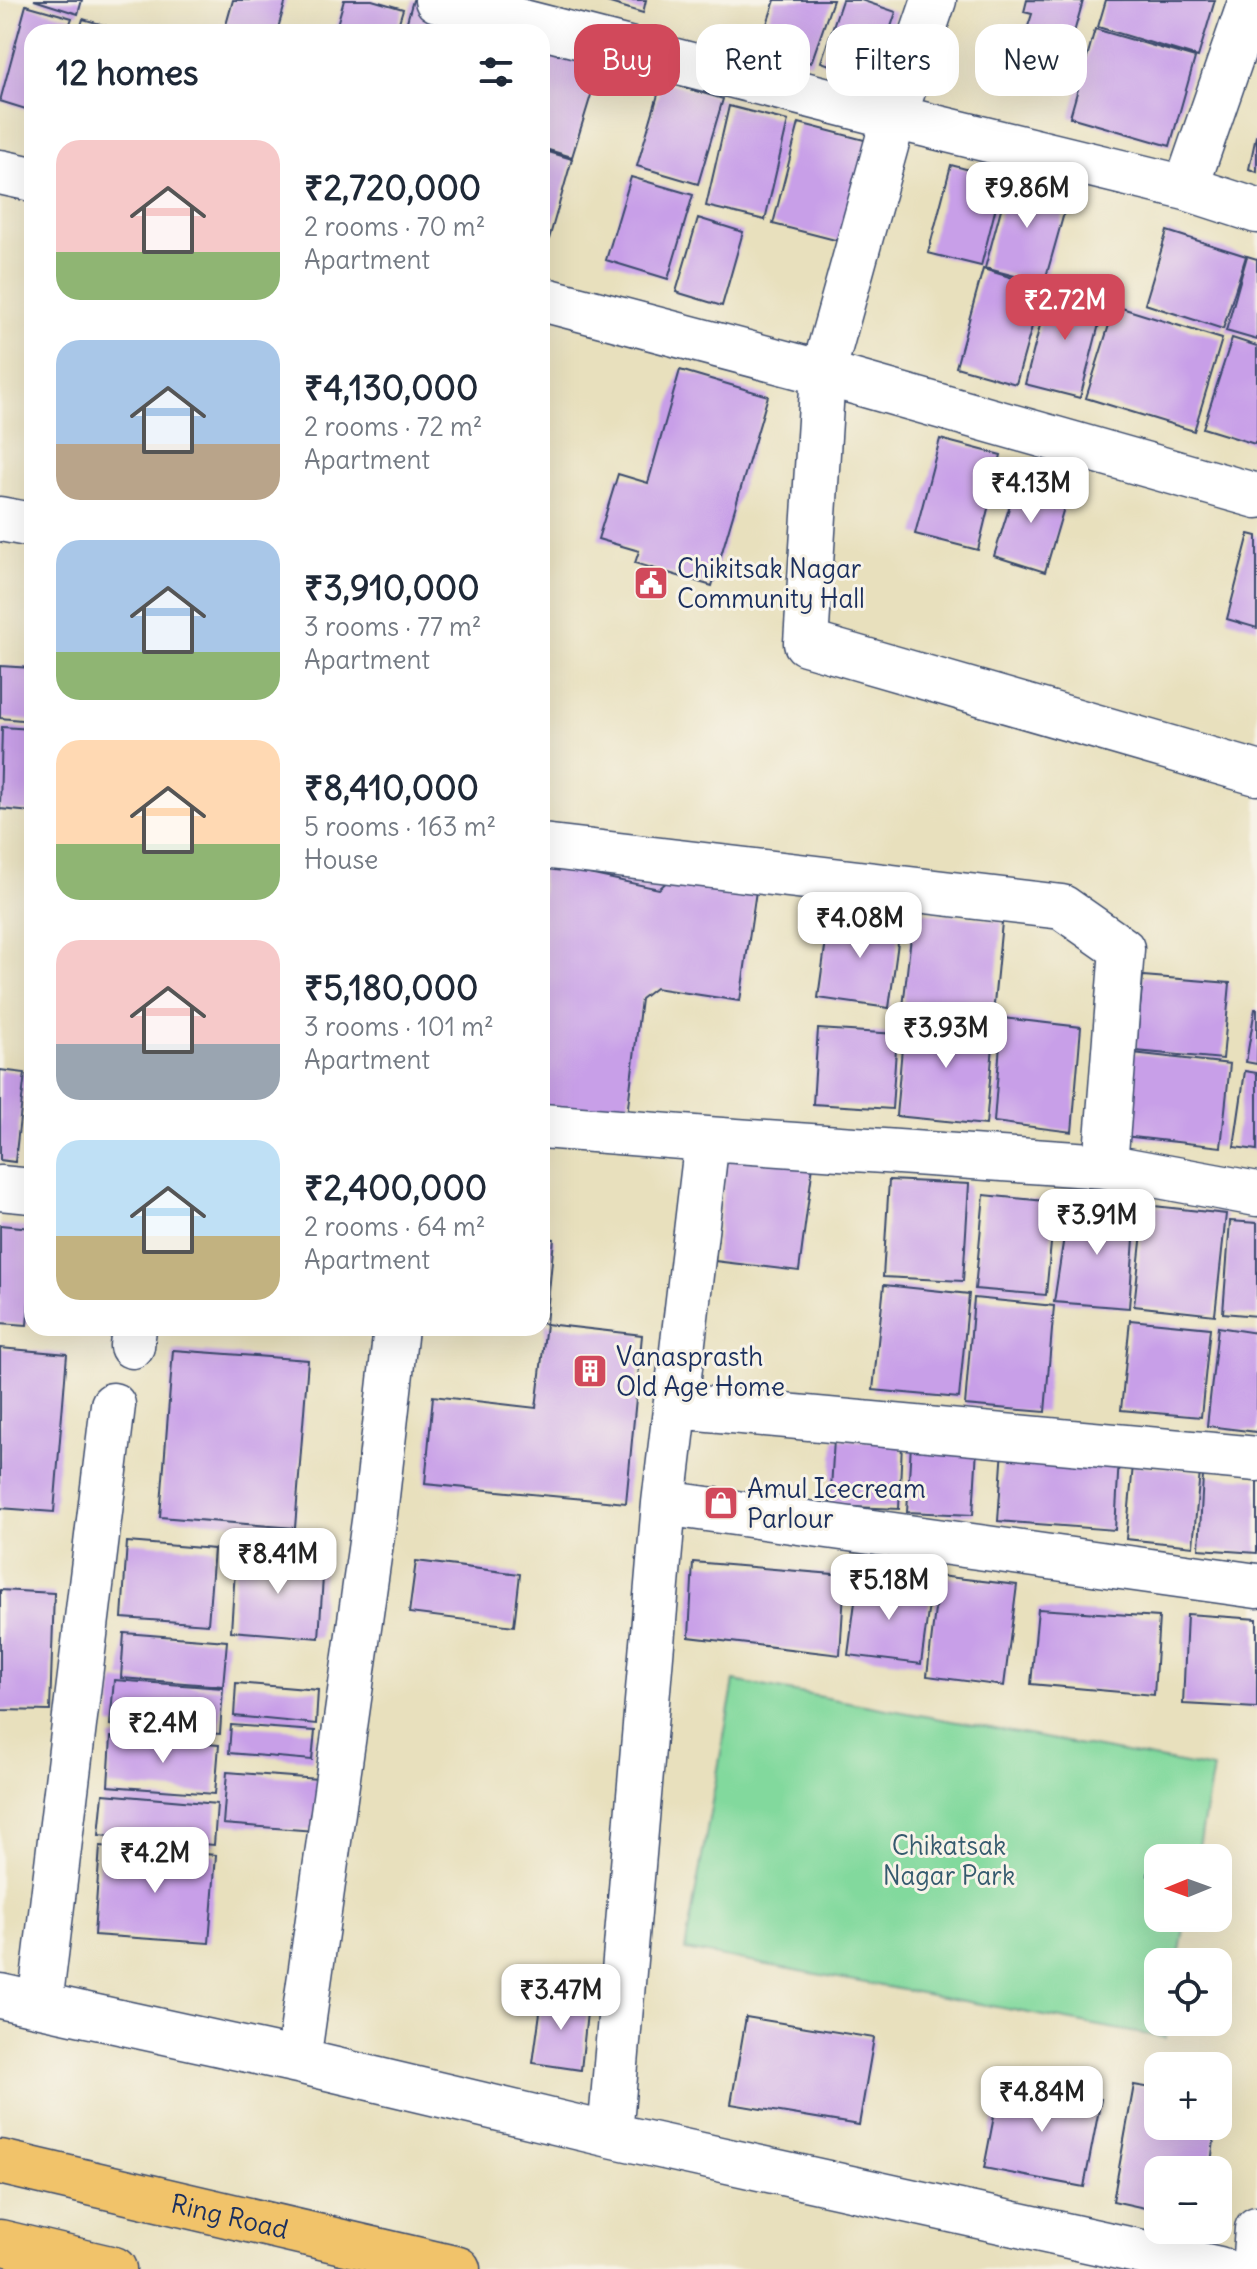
<!DOCTYPE html>
<html lang="en">
<head>
<meta charset="utf-8">
<style>
  :root { --surface:#fff; --page:#f2f2f3; --text:#1f2937; --muted:#747a83; --accent:#d1495b }
  body { margin:0; font-family:Delius,sans-serif; background:var(--page); color:var(--text); height:100vh; display:flex; flex-direction:column; font-size:30px; white-space:nowrap }
  * { box-sizing:border-box; margin:0 }
  p { font-size:26px; color:var(--muted) }
  .icon { flex:none; width:44px; height:44px; fill:none; stroke:currentColor; stroke-width:2; stroke-linecap:round; stroke-linejoin:round }
  .map { position:relative; flex:1; overflow:hidden }
  .details { position:absolute; left:24px; top:24px; width:526px; height:1312px; display:flex; flex-direction:column; background:var(--surface); border-radius:24px; box-shadow:0 8px 32px #0002 }
  .details>* { flex:none }
  .top-card { position:absolute; left:574px; top:24px; width:562px; height:72px; display:flex; gap:16px }
  .needle { width:52px; rotate:269deg }
  .fabs { position:absolute; left:1144px; top:1844px; display:grid; gap:16px }
  .fabs a { display:grid; place-items:center; width:88px; height:88px; border-radius:16px; background:var(--surface); box-shadow:0 8px 32px #0002; font-size:40px }
  .price { position:absolute; translate:-50% -68px; padding:0 18px; border-radius:16px; background:#fff; color:#222; font-size:26px; line-height:52px; filter:drop-shadow(0 2px 4px #0008) }
  .price::after { content:''; position:absolute; left:50%; top:48px; width:24px; height:18px; margin-left:-12px; background:inherit; clip-path:polygon(0 0,100% 0,50% 100%) }
  .price.selected { background:var(--accent); color:#fff }
  ul { padding:0; list-style:none }
  li { display:flex; align-items:center; gap:24px; height:200px; padding:0 32px }
  li span { display:grid; place-items:center; flex:none; width:224px; height:160px; border-radius:24px; color:#555 }
  li>.icon { margin-inline-start:auto }
  span .icon { width:96px; height:96px; fill:#fffc; stroke-width:1 }
  li b { font-size:34px }
  h2 { display:flex; justify-content:space-between; align-items:center; height:96px; padding:0 32px; font-size:34px }
  .chip { padding:0 28px; border-radius:24px; background:var(--surface); box-shadow:0 8px 32px #0002; font-size:28px; line-height:72px }
  .chip.selected { background:var(--accent); color:#fff }
  .map>svg:first-child { display:block }
  .green { fill:#82d99d; stroke:#4e847e; stroke-width:2 }
  .building { fill:#c89fe8 }
  .lines { fill:none; stroke-linecap:round; stroke-linejoin:round }
  .minor-casing { stroke:#3a4a6c; stroke-width:47 }
  .major-casing { stroke:#3a4a6c; stroke-width:47 }
  .path { stroke:#3a4a6c; stroke-width:5; stroke-dasharray:2 6; stroke-linecap:butt }
  .minor { stroke:#fff; stroke-width:44 }
  .major { stroke:#f1c36a; stroke-width:44 }
  .labels { text-anchor:middle; dominant-baseline:central; stroke-width:6; stroke-linejoin:round; paint-order:stroke }
  .poi-label { font-size:26px; fill:#1b2f5e; stroke:#f7f3e8; text-anchor:start }
  .park-label { font-size:26px; fill:#355a6e; stroke:#f7f3e8 }
  .street-label { font-size:26px; fill:#1b2f5e; stroke:#f7f3e8 }
</style>
</head>
<body>
<div class="map">
<svg width="1257" height="2269" viewBox="0 0 1257 2269">
  <rect width="100%" height="100%" fill="#f7f3e8"/>
  <filter id="ink" filterUnits="userSpaceOnUse"><feTurbulence type="fractalNoise" baseFrequency=".0125" numOctaves="2"/><feDisplacementMap in="SourceGraphic" scale="16" xChannelSelector="R" yChannelSelector="G"/><feConvolveMatrix kernelMatrix="1 2 1 2 8 2 1 2 1" color-interpolation-filters="sRGB"/></filter>
  <filter id="wash" filterUnits="userSpaceOnUse"><feTurbulence type="fractalNoise" baseFrequency=".006" numOctaves="4" result="noise"/><feDisplacementMap in="SourceGraphic" scale="32" xChannelSelector="R" yChannelSelector="G"/><feGaussianBlur stdDeviation="1.8" result="paint"/><feColorMatrix in="noise" values="0 0 0 0 0 0 0 0 0 0 0 0 0 0 0 0 0 1.4 0 .05"/><feComposite in="paint" operator="in"/></filter>
  <g filter="url(#wash)">
    <rect width="100%" height="100%" fill="#e8e0bd"/>
    <path class="green" d="M734,1681L1213,1769L1197,1858H1158V1918H1186L1178,1962H1158V2022H1168L1165,2038L685,1950Z"/>
    <g id="blocks">
      <path class="building" d="M34,0H82L78,14Z
        M233,0H286L277,32H224Z
        M344,0H372L403,9L396,32H335Z
        M413,0L458,14L453,32H404Z
        M600,0H646L643,13Z
        M775,0H833L811,63L760,45Z
        M842,0H861L896,12L873,80L821,62Z
        M1027,0L1083,1L1067,57L1022,45L1032,14L1024,12Z
        M1106,0H1215L1198,57L1098,27Z
        M26,5L72,18L67,32H32V111L0,101Z
        M83,19L124,31V32H79Z
        M1095,29L1195,58L1170,146L1070,117Z
        M542,37L603,56L572,157L542,148Z
        M662,81L723,99L698,184L637,166Z
        M729,106L788,121L765,220L706,206Z
        M799,123L868,141L843,242L773,224Z
        M1256,136H1257V172L1249,169Z
        M542,150L572,159L543,260H542Z
        M951,165L1003,179L981,266L928,253Z
        M1010,176L1070,192L1044,284L985,268Z
        M631,177L693,195L668,279L606,260Z
        M698,218L743,232L722,306L676,292Z
        M1167,231L1246,256L1223,329L1145,304Z
        M1247,256L1257,259V340L1226,331Z
        M983,269L1043,287L1016,384L956,367Z
        M1050,286L1105,301L1080,398L1025,384Z
        M1115,306L1222,339L1194,431L1086,398Z
        M1232,338L1257,346V436L1255,444L1203,428Z
        M680,370L768,396L712,586L635,563L639,551L598,539L618,474L648,483Z
        M940,439L1001,455L978,550L915,534Z
        M1018,479L1068,494L1045,572L994,556Z
        M1249,534L1257,536V628L1227,619Z
        M0,666L32,668V721L0,718Z
        M2,727L32,729V812L0,809Z
        M542,867L570,870L659,889L670,879L756,891L740,1001L655,988L641,999L627,1115L542,1106Z
        M830,911L901,921L889,1008L818,998Z
        M914,911L1002,922L993,1014L903,1007Z
        M1143,976L1230,983L1223,1059L1136,1051Z
        M1255,1009H1257V1064L1246,1062Z
        M905,1014L995,1023L986,1125L896,1116Z
        M1002,1018L1081,1027L1072,1132L994,1122Z
        M818,1029L897,1034L892,1109L813,1104Z
        M1133,1053L1230,1064L1221,1147L1124,1136Z
        M0,1070L25,1073L15,1162L0,1160Z
        M1245,1071L1257,1073V1150L1234,1147Z
        M727,1157L813,1165L799,1271L715,1261Z
        M889,1180L969,1184L963,1281L883,1277Z
        M984,1195L1055,1202L1046,1295L975,1289Z
        M1069,1204L1136,1211L1129,1308L1054,1302Z
        M1145,1205L1226,1214L1215,1315L1134,1306Z
        M1230,1221L1257,1223V1316L1223,1313Z
        M0,1225L32,1228V1265L27,1325L0,1323Z
        M542,1238L554,1239L546,1324L542,1323Z
        M884,1285L969,1294L959,1398L873,1390Z
        M974,1298L1054,1306L1045,1412L965,1405Z
        M1130,1320L1210,1328L1201,1417L1121,1410Z
        M546,1324L642,1335L626,1503L425,1484L433,1396L536,1408Z
        M1218,1327L1257,1333V1432L1207,1426Z
        M0,1348L67,1354L54,1512L0,1508Z
        M173,1350L308,1360L295,1528L160,1517Z
        M834,1439L902,1443L899,1509L830,1506Z
        M911,1444L977,1448L973,1515L907,1512Z
        M1003,1448L1119,1457L1115,1530L998,1521Z
        M1133,1465L1200,1472L1193,1546L1126,1539Z
        M1203,1476L1257,1479V1553L1199,1549Z
        M127,1542L214,1549L208,1624L122,1618Z
        M236,1555L324,1562L319,1638L231,1631Z
        M416,1561L520,1574L514,1626L409,1613Z
        M693,1562L845,1575L840,1655L689,1637Z
        M939,1576L1017,1585L1004,1686L927,1676Z
        M858,1579L931,1589L921,1664L848,1655Z
        M0,1590L54,1593L50,1711L0,1710Z
        M1038,1609L1159,1617L1154,1695L1031,1684Z
        M1187,1614L1257,1619V1708L1183,1704Z
        M124,1633L227,1641L223,1686L121,1678Z
        M114,1680L223,1688L220,1734L110,1725Z
        M236,1683L318,1690L316,1724L234,1716Z
        M231,1725L315,1731L312,1760L229,1753Z
        M111,1737L219,1745L215,1794L108,1786Z
        M227,1772L318,1779L315,1831L223,1824Z
        M103,1794L217,1804L214,1845L99,1835Z
        M100,1846L216,1855L209,1943L94,1935Z
        M543,1991L588,2003L581,2070L533,2063Z
        M746,2017L874,2038L859,2125L731,2104Z
        M1001,2080L1101,2099L1084,2187L984,2168Z
        M1134,2085L1158,2089V2126H1216L1210,2170H1158V2211L1113,2201Z"/>
    </g>
  </g>
  <g filter="url(#ink)">
    <use href="#blocks" fill-opacity="0" stroke="#3a4a6c" stroke-width="2"/>
    <g class="lines">
      <g class="minor-casing">
        <path id="minor" d="M437,0L894,117L1186,188L1257,211
          M934,0L894,117L823,373L806,643L1257,773
          M0,172L32,179
          M1186,188L1251,0
          M542,299L823,373L1257,496
          M0,519L32,525
          M542,846L1062,907L1122,949L1105,1166
          M542,1126L707,1139L1105,1166L1257,1194
          M0,1188L32,1191
          M132,1346L134,1328
          M676,1406L1257,1459
          M664,1503L1257,1586
          M0,1996L298,2061L610,2135L1219,2269
          M40,2004L113,1405
          M298,2061L375,1514L396,1328
          M610,2135L664,1503L707,1139
          M1254,2269L1257,2229"/>
      </g>
      <g class="major-casing">
        <g id="major">
          <path id="s1" d="M0,2162L458,2269"/>
          <path d="M0,2242L114,2269"/>
        </g>
      </g>
      <path class="path" d="M1147,1874L1158,1875"/>
      <use href="#minor" class="minor"/>
      <use href="#major" class="major"/>
    </g>
  </g>
  <defs>
    <g id="civic-square" transform="scale(1.8)"><rect x="-9" y="-9" width="18" height="18" rx="4" fill="#d1495b" stroke="#f7f3e8"/><path d="M-.6-6.5H3V-4.5H.6V-3L4-1V1h2V6H-6V1h2V-1L-.6-3ZM-1.2 2.5V6h2.4V2.5Z" fill="#fff"/></g>
    <g id="building-square" transform="scale(1.8)"><rect x="-9" y="-9" width="18" height="18" rx="4" fill="#d1495b" stroke="#f7f3e8"/><path d="M-4-6H4V6H1V3H-1V6H-4ZM-2.5-4.3h1.7v1.8h-1.7ZM.8-4.3h1.7v1.8H.8ZM-2.5-1h1.7V.8h-1.7ZM.8-1h1.7V.8H.8Z" fill="#fff"/></g>
    <g id="shop-square" transform="scale(1.8)"><rect x="-9" y="-9" width="18" height="18" rx="4" fill="#d1495b" stroke="#f7f3e8"/><path d="M-5-2.5h2.3a2.7 3.5 0 0 1 5.4 0H5L5.5 6h-11ZM-1.5-2.5h3a1.5 2.3 0 0 0-3 0Z" fill="#fff"/></g>
  </defs>
  <g fill-rule="evenodd">
    <use href="#civic-square" x="651" y="583"/>
    <use href="#building-square" x="590" y="1371"/>
    <use href="#shop-square" x="721" y="1503"/>
  </g>
  <g class="labels">
    <g class="poi-label">
      <text x="677" y="568">Chikitsak Nagar<tspan x="677" dy="30">Community Hall</tspan></text>
      <text x="616" y="1356">Vanasprasth<tspan x="616" dy="30">Old Age Home</tspan></text>
      <text x="747" y="1488">Amul Icecream<tspan x="747" dy="30">Parlour</tspan></text>
    </g>
    <g class="park-label">
      <text x="949" y="1845">Chikatsak<tspan x="949" dy="30">Nagar Park</tspan></text>
    </g>
    <g class="street-label">
      <text stroke="none"><textPath href="#s1" startOffset="236">Ring Road</textPath></text>
    </g>
  </g>
</svg>
<div class="fabs">
<a><svg class="needle" viewBox="-14 -14 28 28"><path d="M0-13l5 13h-10z" fill="#e53935"/><path d="M0 13l5-13h-10z" fill="#747a83"/></svg></a>
<a><svg class="icon" aria-label="locate" viewBox="0 0 24 24"><circle cx="12" cy="12" r="6"/><path d="M12 2v4M12 18v4M2 12h4M18 12h4"/></svg></a>
<a>+</a>
<a>−</a>
</div>
<b class="price" style="left:1027px;top:230px">₹9.86M</b>
<b class="price selected" style="left:1065px;top:342px">₹2.72M</b>
<b class="price" style="left:1031px;top:525px">₹4.13M</b>
<b class="price" style="left:860px;top:960px">₹4.08M</b>
<b class="price" style="left:946px;top:1070px">₹3.93M</b>
<b class="price" style="left:1097px;top:1257px">₹3.91M</b>
<b class="price" style="left:278px;top:1596px">₹8.41M</b>
<b class="price" style="left:889px;top:1622px">₹5.18M</b>
<b class="price" style="left:163px;top:1765px">₹2.4M</b>
<b class="price" style="left:155px;top:1895px">₹4.2M</b>
<b class="price" style="left:561px;top:2032px">₹3.47M</b>
<b class="price" style="left:1042px;top:2134px">₹4.84M</b>
<div class="top-card">
<a class="chip selected">Buy</a>
<a class="chip">Rent</a>
<a class="chip">Filters</a>
<a class="chip">New</a>
</div>
<section class="details">
<h2>12 homes<svg class="icon" aria-label="filters" viewBox="0 0 24 24"><path d="M4 7h16M4 17h16"/><circle cx="9" cy="7" r="2"/><circle cx="15" cy="17" r="2"/></svg></h2>
<ul>
<li><span style="background:linear-gradient(#f6c9c9 70%,#8fb573 0)"><svg class="icon" aria-label="home" viewBox="0 0 24 24"><path d="M3 11l9-7 9 7M6 9v11h12V9"/></svg></span><div><b>₹2,720,000</b><p>2 rooms · 70 m²</p><p>Apartment</p></div></li>
<li><span style="background:linear-gradient(#a9c7e8 65%,#b9a48a 0)"><svg class="icon" aria-label="home" viewBox="0 0 24 24"><path d="M3 11l9-7 9 7M6 9v11h12V9"/></svg></span><div><b>₹4,130,000</b><p>2 rooms · 72 m²</p><p>Apartment</p></div></li>
<li><span style="background:linear-gradient(#a9c7e8 70%,#8fb573 0)"><svg class="icon" aria-label="home" viewBox="0 0 24 24"><path d="M3 11l9-7 9 7M6 9v11h12V9"/></svg></span><div><b>₹3,910,000</b><p>3 rooms · 77 m²</p><p>Apartment</p></div></li>
<li><span style="background:linear-gradient(#ffd9b3 65%,#8fb573 0)"><svg class="icon" aria-label="home" viewBox="0 0 24 24"><path d="M3 11l9-7 9 7M6 9v11h12V9"/></svg></span><div><b>₹8,410,000</b><p>5 rooms · 163 m²</p><p>House</p></div></li>
<li><span style="background:linear-gradient(#f6c9c9 65%,#9aa5b1 0)"><svg class="icon" aria-label="home" viewBox="0 0 24 24"><path d="M3 11l9-7 9 7M6 9v11h12V9"/></svg></span><div><b>₹5,180,000</b><p>3 rooms · 101 m²</p><p>Apartment</p></div></li>
<li><span style="background:linear-gradient(#bfe0f5 60%,#c2b280 0)"><svg class="icon" aria-label="home" viewBox="0 0 24 24"><path d="M3 11l9-7 9 7M6 9v11h12V9"/></svg></span><div><b>₹2,400,000</b><p>2 rooms · 64 m²</p><p>Apartment</p></div></li>
</ul>
</section>
</div>
</body>
</html>
